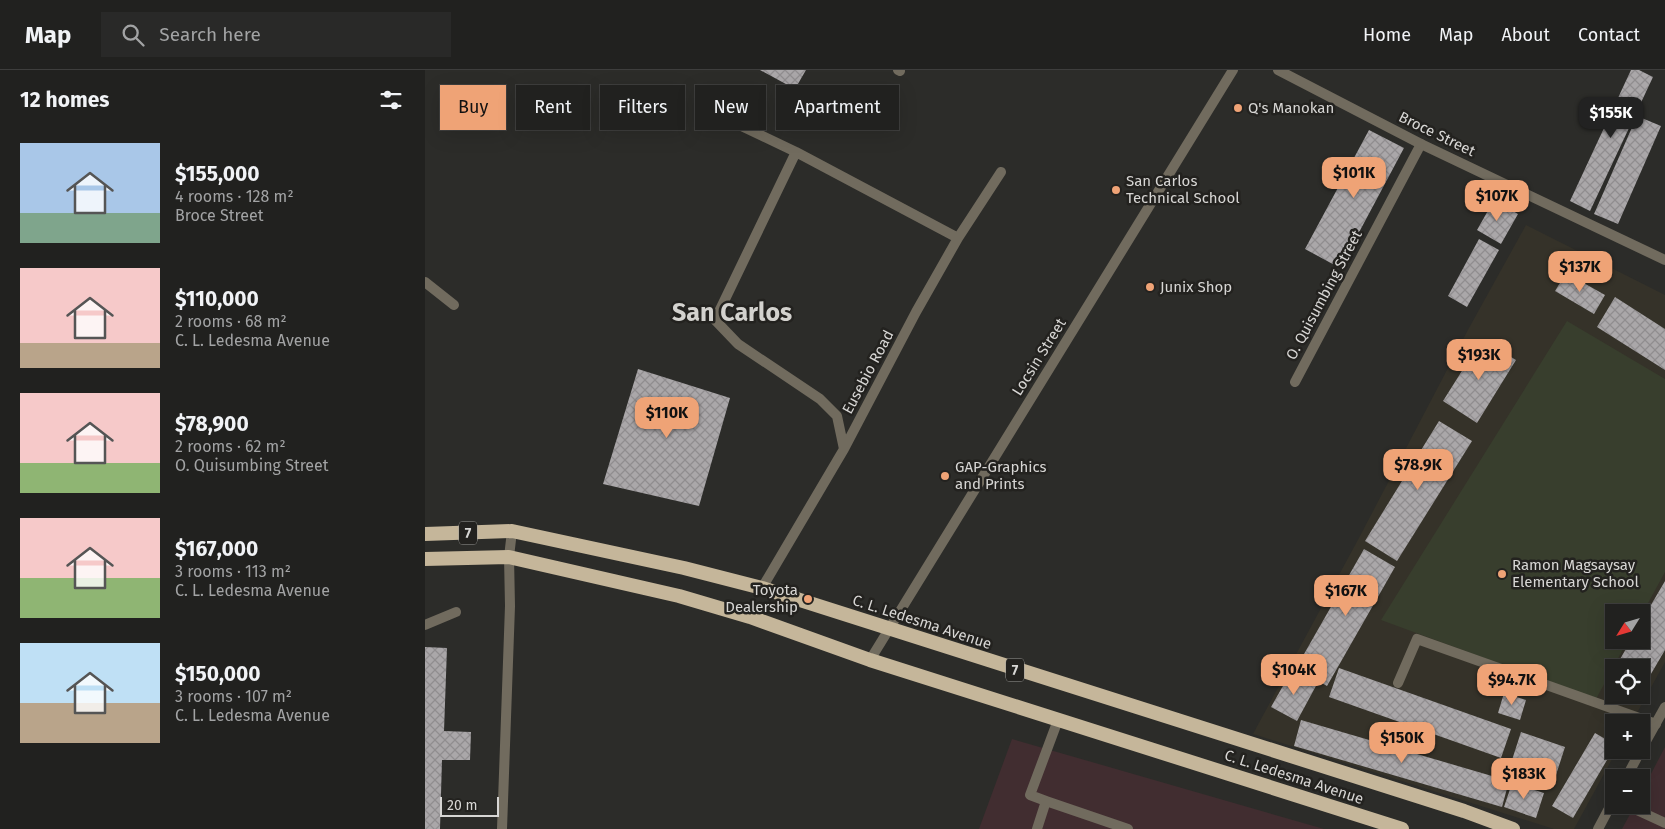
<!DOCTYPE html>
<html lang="en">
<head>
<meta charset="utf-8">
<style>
  :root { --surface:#21211f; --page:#292928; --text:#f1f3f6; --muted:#a2a3a4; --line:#3e3e3d; --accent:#efa376 }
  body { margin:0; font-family:"Fira Sans",sans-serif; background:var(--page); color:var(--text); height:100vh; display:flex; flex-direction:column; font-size:19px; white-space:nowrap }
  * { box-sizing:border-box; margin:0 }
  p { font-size:16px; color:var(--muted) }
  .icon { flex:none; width:28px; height:28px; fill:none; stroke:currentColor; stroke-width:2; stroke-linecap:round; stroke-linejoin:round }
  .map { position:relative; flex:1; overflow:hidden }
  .side { display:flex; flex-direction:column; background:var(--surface); width:425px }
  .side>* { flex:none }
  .guide { position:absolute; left:15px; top:15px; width:475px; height:45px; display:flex; gap:10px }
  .needle { width:32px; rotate:233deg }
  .controls { position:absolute; left:1180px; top:534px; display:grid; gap:10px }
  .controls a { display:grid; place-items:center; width:45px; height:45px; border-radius:0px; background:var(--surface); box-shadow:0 5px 20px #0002,0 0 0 1px var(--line); font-size:25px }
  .scale { position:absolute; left:15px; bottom:12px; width:59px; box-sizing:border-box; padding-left:5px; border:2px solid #d7d6d4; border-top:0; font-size:14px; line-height:18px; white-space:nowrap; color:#d7d6d4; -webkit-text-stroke:4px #23221f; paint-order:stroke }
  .price { position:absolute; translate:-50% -42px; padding:0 11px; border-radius:10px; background:var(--accent); color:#111; font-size:16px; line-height:32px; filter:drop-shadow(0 1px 2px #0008) }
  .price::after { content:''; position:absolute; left:50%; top:30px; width:15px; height:11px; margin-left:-8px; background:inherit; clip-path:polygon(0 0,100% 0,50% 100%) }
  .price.on { background:#222; color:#fff }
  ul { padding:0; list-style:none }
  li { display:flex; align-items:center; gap:15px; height:125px; padding:0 20px }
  li span { display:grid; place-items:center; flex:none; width:140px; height:100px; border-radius:0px; color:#555 }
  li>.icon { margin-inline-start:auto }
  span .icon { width:60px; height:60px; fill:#fffc; stroke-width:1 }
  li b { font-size:21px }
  h2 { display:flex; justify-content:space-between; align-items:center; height:60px; padding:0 20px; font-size:21px }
  .chip { padding:0 18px; border-radius:0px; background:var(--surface); box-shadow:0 5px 20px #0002,0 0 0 1px var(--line); font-size:18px; line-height:45px }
  .chip.on { background:var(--accent); color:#111 }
  header { display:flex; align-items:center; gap:30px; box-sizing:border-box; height:70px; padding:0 25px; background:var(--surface); border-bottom:1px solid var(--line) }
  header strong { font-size:24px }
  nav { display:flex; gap:28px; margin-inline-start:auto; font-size:18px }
  .search { width:350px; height:45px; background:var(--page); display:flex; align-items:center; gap:12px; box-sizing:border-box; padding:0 18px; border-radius:0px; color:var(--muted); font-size:19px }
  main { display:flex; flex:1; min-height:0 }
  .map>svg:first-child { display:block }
  .commercial { fill:#412d30 }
  .built { fill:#353229; fill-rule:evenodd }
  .green { fill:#383e2d }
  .building { fill:url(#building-cross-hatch) }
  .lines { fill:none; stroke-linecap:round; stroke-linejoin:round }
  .service { stroke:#716b5e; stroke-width:10 }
  .minor { stroke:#716b5e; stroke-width:10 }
  .tertiary { stroke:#716b5e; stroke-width:10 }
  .trunk { stroke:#c5b69a; stroke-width:14 }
  .poi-dot { fill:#efa376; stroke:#23221f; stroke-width:2 }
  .labels { text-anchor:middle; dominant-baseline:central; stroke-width:5; stroke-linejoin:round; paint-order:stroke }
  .shield { fill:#23221f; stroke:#a1a09e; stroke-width:1 }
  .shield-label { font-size:14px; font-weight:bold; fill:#d7d6d4 }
  .poi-label { font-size:15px; fill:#d7d6d4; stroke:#23221f; text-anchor:start }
  .street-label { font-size:15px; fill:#d7d6d4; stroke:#23221f }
  .town-label { font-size:25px; font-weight:bold; fill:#d3d2ce; stroke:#23221f }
</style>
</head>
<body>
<header>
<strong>Map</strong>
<div class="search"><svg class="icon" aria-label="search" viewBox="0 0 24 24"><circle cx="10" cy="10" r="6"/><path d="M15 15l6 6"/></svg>Search here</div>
<nav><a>Home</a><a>Map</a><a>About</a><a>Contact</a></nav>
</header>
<main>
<section class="side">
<h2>12 homes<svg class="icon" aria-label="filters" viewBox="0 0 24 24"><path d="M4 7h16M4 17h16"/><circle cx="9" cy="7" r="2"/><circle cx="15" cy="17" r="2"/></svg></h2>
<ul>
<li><span style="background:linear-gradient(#a9c7e8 70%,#7fa58c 0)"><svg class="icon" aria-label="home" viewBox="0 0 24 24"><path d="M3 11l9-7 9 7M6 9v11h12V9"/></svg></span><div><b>$155,000</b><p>4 rooms · 128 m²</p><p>Broce Street</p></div></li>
<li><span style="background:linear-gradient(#f6c9c9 75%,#b9a48a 0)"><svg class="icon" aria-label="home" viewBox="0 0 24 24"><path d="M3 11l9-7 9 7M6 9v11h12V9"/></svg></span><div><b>$110,000</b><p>2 rooms · 68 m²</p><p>C. L. Ledesma Avenue</p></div></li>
<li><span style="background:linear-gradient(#f6c9c9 70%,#8fb573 0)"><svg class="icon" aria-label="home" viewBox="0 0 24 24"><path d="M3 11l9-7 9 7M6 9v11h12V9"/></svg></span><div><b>$78,900</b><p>2 rooms · 62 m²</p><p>O. Quisumbing Street</p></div></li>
<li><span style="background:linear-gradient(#f6c9c9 60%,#8fb573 0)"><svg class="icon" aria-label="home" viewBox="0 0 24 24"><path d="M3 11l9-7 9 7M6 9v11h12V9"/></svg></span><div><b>$167,000</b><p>3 rooms · 113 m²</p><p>C. L. Ledesma Avenue</p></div></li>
<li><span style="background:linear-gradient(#bfe0f5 60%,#b9a48a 0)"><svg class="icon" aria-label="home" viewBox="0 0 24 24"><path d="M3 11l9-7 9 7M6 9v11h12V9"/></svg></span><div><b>$150,000</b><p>3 rooms · 107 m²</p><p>C. L. Ledesma Avenue</p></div></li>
</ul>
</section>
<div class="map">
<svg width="1240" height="759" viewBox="0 0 1240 759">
  <defs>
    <pattern id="building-cross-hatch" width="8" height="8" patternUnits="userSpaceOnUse" patternTransform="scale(1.25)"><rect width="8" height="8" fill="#aaa7a9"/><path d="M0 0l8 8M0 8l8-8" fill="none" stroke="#908d8f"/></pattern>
  </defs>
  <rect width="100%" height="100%" fill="#2c2c29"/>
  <path class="commercial" d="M587,669L899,759H554Z
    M1240,677V759H1197L1210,735H1216V723Z"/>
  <path class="built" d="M1101,155L1240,225V592L1207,652H1189V680H1192L1149,759H1129L828,664L935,466L1044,258ZM1189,542H1216V570H1189ZM1189,598H1216V625H1189Z"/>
  <path class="green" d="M1142,251L1240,309V502L1216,546V542H1189V570H1203L1171,629L956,550Z"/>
  <path class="building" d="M335,0H381L370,19Z
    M1206,0H1214L1228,7L1165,141L1145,131Z
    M1212,46L1236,56L1193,154L1169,144Z
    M944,60L979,78L915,198L880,179Z
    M1069,130L1093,144L1076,174L1052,160Z
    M1054,169L1074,180L1042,237L1023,226Z
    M1141,203L1180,225L1169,244L1130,221Z
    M1190,227L1240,259V300L1172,257Z
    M1057,269L1091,290L1052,353L1018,331Z
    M213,299L305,328L274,436L178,414Z
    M1014,351L1047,371L972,491L940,471Z
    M939,479L970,497L902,616L871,598Z
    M1240,511V580L1216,621V598H1190L1206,570H1216V552Z
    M0,577L22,578L19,661L46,662L45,690H17L15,759H0Z
    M914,598L1086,659L1076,688L904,627Z
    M867,600L892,614L872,651L846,637Z
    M1079,623L1101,630L1095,650L1073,643Z
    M876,650L1084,711L1077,737L869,676Z
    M1096,662L1140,677L1131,705L1087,690Z
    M1170,663L1189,674V678L1148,748L1127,736Z
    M1087,713L1119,723L1111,748L1079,737Z"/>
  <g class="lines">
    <path class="service" d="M0,555L31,542
      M973,613L992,569L1231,654
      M621,731L605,725L633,650
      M1201,735L1240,753
      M612,759L621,731L703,759"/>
    <path class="minor" d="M473,0L475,1
      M308,52L371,82L533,168
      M371,82L290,250L313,274L395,329L412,346L419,379
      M0,212L29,235
      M870,312L996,74
      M337,518L419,379L491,242L533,168L576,102
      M77,759L85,536L84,487L87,461"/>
    <path class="tertiary" d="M853,0L996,74L1240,190
      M445,590L808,0
      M1216,680L1240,637
      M1201,708L1216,680
      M1173,759L1189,729"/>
    <path class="trunk" d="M0,464L87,461L259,498L337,518L1039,741L1088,759
      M0,489L84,487L254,526L325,547L445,590L977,759"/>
  </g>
  <g class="poi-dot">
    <circle cx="813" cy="38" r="5"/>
    <circle cx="691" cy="120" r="5"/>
    <circle cx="725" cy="217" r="5"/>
    <circle cx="520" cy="406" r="5"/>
    <circle cx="1077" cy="504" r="5"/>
    <circle cx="383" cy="529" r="5"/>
  </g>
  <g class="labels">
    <g class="shield">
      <rect x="34" y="451.5" width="18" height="23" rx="4"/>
      <rect x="581" y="588.5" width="18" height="23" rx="4"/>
    </g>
    <g class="shield-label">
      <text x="43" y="463">7</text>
      <text x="590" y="600">7</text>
    </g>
    <g class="poi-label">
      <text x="823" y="38">Q's Manokan</text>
      <text x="701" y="111">San Carlos<tspan x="701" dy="17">Technical School</tspan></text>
      <text x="735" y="217">Junix Shop</text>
      <text x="530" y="397">GAP-Graphics<tspan x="530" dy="17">and Prints</tspan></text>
      <text x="1087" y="495">Ramon Magsaysay<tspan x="1087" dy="17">Elementary School</tspan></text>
      <text x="373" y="520" text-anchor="end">Toyota<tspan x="373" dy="17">Dealership</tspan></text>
    </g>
    <g class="street-label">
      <text transform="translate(1012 64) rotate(26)">Broce Street</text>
      <text transform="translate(899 225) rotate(-62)">O. Quisumbing Street</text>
      <text transform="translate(614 287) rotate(-58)">Locsin Street</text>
      <text transform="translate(443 302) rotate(-62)">Eusebio Road</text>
      <text transform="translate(497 552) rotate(18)">C. L. Ledesma Avenue</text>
      <text transform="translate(869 707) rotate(18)">C. L. Ledesma Avenue</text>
    </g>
    <g class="town-label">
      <text x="307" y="243">San Carlos</text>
    </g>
  </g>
</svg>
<div class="controls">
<a><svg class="needle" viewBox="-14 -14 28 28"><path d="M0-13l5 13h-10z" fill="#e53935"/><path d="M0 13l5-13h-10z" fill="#a2a3a4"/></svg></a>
<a><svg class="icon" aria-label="locate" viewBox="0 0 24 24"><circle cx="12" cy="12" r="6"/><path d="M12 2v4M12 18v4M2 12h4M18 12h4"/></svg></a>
<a>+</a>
<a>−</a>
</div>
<div class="scale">20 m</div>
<b class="price on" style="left:1186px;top:69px">$155K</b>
<b class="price" style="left:929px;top:129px">$101K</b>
<b class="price" style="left:1072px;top:152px">$107K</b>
<b class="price" style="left:1155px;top:223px">$137K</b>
<b class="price" style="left:1054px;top:311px">$193K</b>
<b class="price" style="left:242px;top:369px">$110K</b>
<b class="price" style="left:993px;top:421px">$78.9K</b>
<b class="price" style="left:921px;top:547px">$167K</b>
<b class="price" style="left:869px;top:626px">$104K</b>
<b class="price" style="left:1087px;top:636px">$94.7K</b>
<b class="price" style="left:977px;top:694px">$150K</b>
<b class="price" style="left:1099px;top:730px">$183K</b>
<div class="guide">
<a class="chip on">Buy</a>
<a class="chip">Rent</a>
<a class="chip">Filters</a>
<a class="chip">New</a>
<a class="chip">Apartment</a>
</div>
</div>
</main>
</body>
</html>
